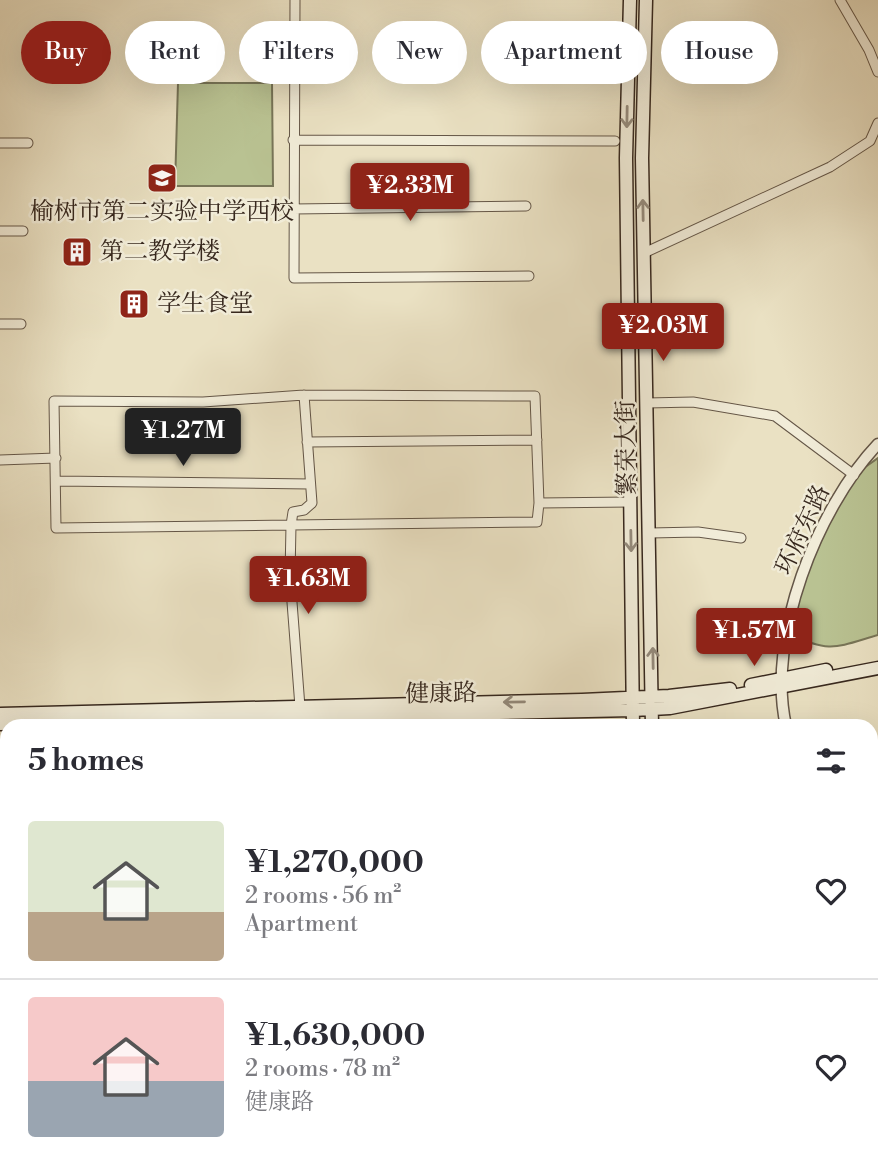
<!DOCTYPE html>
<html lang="en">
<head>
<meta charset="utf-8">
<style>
  :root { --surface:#fff; --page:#f2f2f3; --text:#2b2b33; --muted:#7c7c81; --line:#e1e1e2; --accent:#8f2418 }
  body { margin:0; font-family:"Libre Bodoni","Noto Serif SC",serif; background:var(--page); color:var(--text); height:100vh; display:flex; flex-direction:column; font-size:26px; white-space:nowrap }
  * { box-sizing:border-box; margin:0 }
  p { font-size:23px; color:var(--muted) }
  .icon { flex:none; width:38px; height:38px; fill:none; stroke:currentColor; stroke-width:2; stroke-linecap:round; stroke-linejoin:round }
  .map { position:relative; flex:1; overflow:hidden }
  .drawer { position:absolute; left:0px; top:719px; width:878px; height:450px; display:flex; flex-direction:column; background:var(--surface); border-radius:21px 21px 0 0; box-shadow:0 7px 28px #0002 }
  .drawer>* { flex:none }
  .hud { position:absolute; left:21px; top:21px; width:836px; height:63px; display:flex; gap:14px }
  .price { position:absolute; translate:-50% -60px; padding:0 16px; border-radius:7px; background:var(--accent); color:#fff; font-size:23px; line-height:46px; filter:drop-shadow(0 2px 4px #0008) }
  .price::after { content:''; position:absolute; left:50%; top:42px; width:21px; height:16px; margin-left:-10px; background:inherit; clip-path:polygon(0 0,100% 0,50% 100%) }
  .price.active { background:#222; color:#fff }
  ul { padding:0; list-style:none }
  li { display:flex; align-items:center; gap:21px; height:175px; padding:0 28px }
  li+li { border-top:2px solid var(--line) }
  li span { display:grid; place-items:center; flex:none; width:196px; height:140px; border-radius:7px; color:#555 }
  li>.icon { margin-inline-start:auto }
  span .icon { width:84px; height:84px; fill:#fffc; stroke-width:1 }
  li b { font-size:30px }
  h2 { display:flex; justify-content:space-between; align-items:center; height:84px; padding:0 28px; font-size:30px }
  .pill { padding:0 24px; border-radius:32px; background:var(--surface); box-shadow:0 7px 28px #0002; font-size:24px; line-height:63px }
  .pill.active { background:var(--accent); color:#fff }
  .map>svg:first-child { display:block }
  .park { fill:#b9c292; stroke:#787558; stroke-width:2 }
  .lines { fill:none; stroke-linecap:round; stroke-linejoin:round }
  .minor-casing { stroke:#645647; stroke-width:11 }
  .tertiary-casing { stroke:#645647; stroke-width:13 }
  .secondary-casing { stroke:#37281e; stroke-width:15 }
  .minor { stroke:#f1ecd8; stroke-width:9 }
  .tertiary { stroke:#f1ecd8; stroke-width:10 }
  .secondary { stroke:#f1ecd8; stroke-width:12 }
  .oneway { stroke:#948a7b }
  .labels { text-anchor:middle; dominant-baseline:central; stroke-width:5; stroke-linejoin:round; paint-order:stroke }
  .poi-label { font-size:24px; fill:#37281e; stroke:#f1ecd8; text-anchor:start }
  .street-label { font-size:24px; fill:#37281e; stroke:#f1ecd8 }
</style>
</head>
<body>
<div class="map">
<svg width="878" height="1168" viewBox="0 0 878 1168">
  <rect width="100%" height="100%" fill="#eae1c3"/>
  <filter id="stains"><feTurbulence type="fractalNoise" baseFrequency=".00286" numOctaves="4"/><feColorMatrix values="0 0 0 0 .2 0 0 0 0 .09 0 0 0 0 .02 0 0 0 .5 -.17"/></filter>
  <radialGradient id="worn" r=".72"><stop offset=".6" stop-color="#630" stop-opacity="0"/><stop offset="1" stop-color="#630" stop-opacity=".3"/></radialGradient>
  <path class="park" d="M178,83H272L273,186H175Z
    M878,458V635C834,648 831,653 788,634L808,560L854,475Z
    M878,1123V1168H807L816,1162H872V1127Z"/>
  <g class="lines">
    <g class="minor-casing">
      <path id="minor" d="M295,0L294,278L529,276
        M840,0L869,50L878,72
        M293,140L615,141
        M0,143H28
        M293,209L526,206
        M0,231H23
        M644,253L830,167L870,141L878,123
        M0,324H21
        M304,395L312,503L304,510L293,512L291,525L537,522L539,503
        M647,403L693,402L775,416L854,475
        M307,442L537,440
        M0,460L56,458
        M56,481L310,484
        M650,533L698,532L741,538
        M300,707L290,576L291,525L56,528L54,401L203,402L304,395L535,396L539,503L631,502
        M793,1162L796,1168"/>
    </g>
    <g class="tertiary-casing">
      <path id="tertiary" d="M786,726C766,638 817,508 878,444
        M872,936L878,944
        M872,1125L878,1120
        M802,1168L811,1162"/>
    </g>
    <g class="secondary-casing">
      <path id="secondary" d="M630,0L626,158L633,726
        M646,0L642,158L652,726
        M751,685L826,670
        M0,714L582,700L669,696L730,689
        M0,724L633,710L670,708L878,668
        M624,1168V1162
        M640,1168V1162"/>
    </g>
    <use href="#minor" class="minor"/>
    <use href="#tertiary" class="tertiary"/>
    <use href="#secondary" class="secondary"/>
  </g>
  <defs><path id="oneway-shaft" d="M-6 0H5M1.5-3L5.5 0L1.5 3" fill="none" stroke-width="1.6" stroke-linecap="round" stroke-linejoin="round" transform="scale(1.75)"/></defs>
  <g class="oneway">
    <use href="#oneway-shaft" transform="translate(627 117) rotate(91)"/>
    <use href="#oneway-shaft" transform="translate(643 210) rotate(-91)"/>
    <use href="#oneway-shaft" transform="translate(631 541) rotate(89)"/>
    <use href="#oneway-shaft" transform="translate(653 658) rotate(-91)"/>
    <use href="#oneway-shaft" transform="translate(514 702) rotate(179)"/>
  </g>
  <defs>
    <g id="school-square" transform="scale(1.575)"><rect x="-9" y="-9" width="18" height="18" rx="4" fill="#8f2418" stroke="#f1ecd8"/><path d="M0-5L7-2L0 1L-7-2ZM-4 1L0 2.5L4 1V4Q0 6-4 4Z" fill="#fff"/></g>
    <g id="building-square" transform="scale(1.575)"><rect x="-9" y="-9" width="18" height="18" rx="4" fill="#8f2418" stroke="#f1ecd8"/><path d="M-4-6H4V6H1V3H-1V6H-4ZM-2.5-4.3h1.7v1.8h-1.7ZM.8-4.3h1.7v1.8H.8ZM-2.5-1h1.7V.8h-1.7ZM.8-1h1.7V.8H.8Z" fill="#fff"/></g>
  </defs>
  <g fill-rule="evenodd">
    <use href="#school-square" x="162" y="178"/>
    <use href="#building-square" x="77" y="252"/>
    <use href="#building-square" x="134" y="304"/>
  </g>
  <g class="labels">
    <g class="poi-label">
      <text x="162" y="212" text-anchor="middle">榆树市第二实验中学西校</text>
      <text x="100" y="252">第二教学楼</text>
      <text x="157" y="304">学生食堂</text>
    </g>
    <g class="street-label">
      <text transform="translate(627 448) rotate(-91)">繁荣大街</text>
      <text transform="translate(803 530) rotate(-65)">环府东路</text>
      <text transform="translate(441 694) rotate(-1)">健康路</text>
    </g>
  </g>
  <rect width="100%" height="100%" filter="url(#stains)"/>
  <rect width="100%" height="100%" fill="url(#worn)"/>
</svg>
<b class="price" style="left:410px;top:223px">¥2.33M</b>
<b class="price" style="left:663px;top:363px">¥2.03M</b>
<b class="price active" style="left:183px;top:468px">¥1.27M</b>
<b class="price" style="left:308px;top:616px">¥1.63M</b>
<b class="price" style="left:754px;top:668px">¥1.57M</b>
<div class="hud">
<a class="pill active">Buy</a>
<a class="pill">Rent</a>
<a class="pill">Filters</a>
<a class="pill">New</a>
<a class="pill">Apartment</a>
<a class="pill">House</a>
</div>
<section class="drawer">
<h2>5 homes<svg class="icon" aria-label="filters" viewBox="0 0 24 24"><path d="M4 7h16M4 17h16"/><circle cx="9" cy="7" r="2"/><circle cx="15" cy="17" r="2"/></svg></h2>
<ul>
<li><span style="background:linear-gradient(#dfe7d0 65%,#b9a48a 0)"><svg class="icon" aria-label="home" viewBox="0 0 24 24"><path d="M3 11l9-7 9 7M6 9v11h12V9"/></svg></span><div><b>¥1,270,000</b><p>2 rooms · 56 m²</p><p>Apartment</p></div><svg class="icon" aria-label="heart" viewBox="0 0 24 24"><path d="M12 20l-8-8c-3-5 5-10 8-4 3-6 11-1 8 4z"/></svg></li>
<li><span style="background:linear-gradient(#f6c9c9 60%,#9aa5b1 0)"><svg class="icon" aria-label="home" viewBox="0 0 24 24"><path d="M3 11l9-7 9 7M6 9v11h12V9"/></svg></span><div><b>¥1,630,000</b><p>2 rooms · 78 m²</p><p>健康路</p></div><svg class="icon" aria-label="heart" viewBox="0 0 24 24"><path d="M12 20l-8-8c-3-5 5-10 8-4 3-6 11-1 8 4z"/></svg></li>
</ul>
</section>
</div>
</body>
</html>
